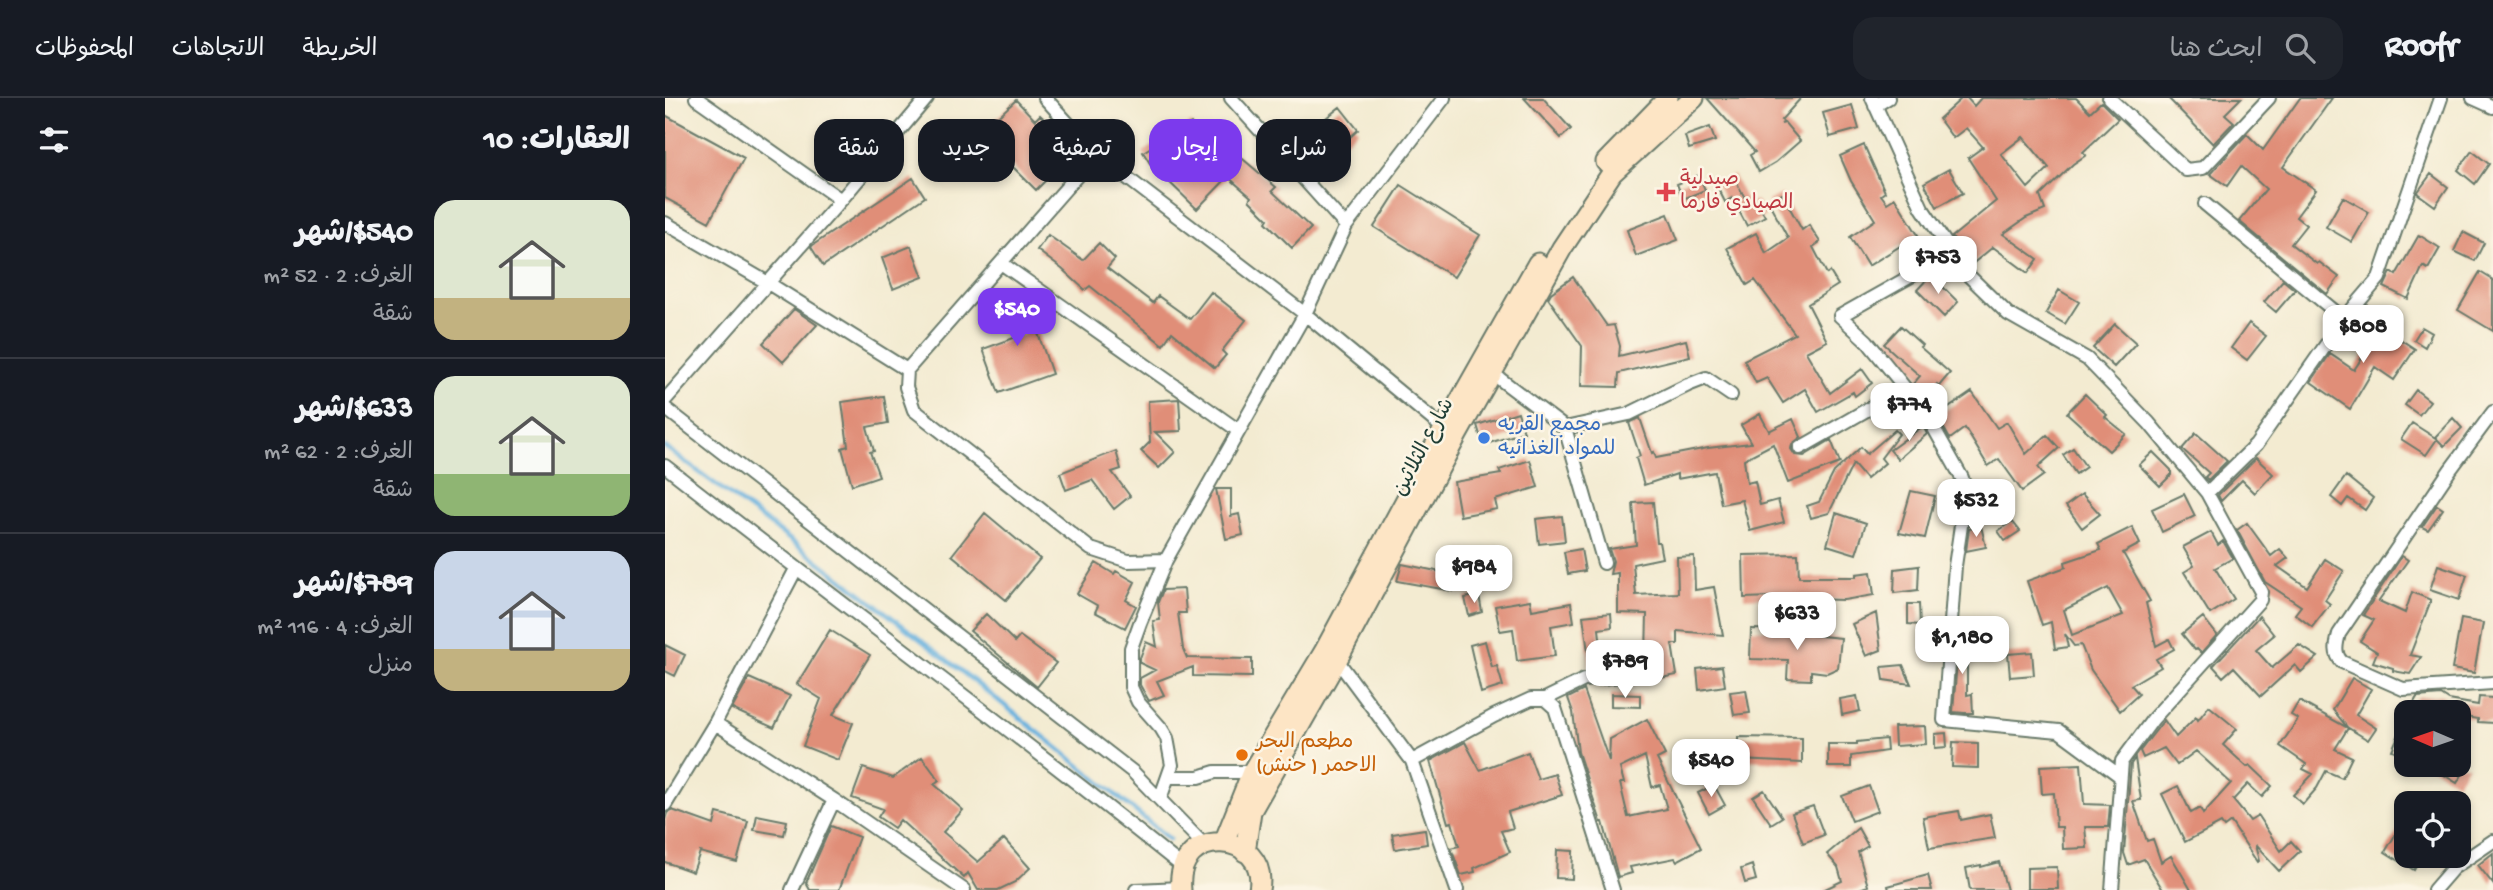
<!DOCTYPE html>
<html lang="ar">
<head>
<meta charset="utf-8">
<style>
  :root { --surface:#171b24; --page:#20242c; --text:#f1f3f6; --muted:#9ea1a6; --line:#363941; --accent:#7c3aed }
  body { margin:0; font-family:"Gochi Hand","Playpen Sans Arabic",sans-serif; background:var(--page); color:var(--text); direction:rtl; height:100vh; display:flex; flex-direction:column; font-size:26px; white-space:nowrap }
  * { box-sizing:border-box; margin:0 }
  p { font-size:23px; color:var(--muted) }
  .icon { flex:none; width:38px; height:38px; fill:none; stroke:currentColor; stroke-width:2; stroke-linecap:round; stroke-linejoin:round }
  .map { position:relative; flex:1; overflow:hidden; direction:ltr }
  .details { display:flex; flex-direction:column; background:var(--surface); width:665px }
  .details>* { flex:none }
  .top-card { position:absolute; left:21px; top:21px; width:665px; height:63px; direction:rtl; display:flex; gap:14px }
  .needle { width:46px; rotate:272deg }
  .controls { position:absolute; left:1729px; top:602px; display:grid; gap:14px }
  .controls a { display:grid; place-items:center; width:77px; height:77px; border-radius:14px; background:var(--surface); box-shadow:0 4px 10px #0003; font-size:35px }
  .price { position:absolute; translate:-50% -60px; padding:0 16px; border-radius:14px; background:#fff; color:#222; font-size:23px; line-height:46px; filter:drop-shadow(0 2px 4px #0008) }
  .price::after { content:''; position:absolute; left:50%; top:42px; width:21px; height:16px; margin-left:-10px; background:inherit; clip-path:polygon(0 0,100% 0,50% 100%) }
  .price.active { background:var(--accent); color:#fff }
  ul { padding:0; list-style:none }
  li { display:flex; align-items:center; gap:21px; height:175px; padding:0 35px }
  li+li { border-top:2px solid var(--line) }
  li span { display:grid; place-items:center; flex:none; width:196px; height:140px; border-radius:21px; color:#555 }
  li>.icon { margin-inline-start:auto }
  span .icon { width:84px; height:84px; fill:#fffc; stroke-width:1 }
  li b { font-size:30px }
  h2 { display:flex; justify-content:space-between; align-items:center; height:84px; padding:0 35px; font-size:30px }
  .chip { padding:0 24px; border-radius:21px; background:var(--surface); box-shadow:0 4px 10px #0003; font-size:24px; line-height:63px }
  .chip.active { background:var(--accent); color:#fff }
  header { display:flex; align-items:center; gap:42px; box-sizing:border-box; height:98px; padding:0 35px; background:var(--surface); border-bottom:2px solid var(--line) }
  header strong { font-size:33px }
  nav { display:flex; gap:38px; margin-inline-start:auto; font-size:24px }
  .search { width:490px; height:63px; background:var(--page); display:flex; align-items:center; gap:18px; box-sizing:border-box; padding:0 24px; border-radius:21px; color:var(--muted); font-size:26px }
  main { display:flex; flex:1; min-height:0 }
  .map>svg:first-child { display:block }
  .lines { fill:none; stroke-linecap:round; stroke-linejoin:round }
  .stream { stroke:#65b0de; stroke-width:4.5 }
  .building { fill:#e08e78; fill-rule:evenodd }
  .street-casing { stroke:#697a6b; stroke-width:16 }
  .secondary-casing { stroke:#697a6b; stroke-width:23 }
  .street { stroke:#fff; stroke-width:12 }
  .secondary { stroke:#fde5c5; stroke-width:19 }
  .health-dot { fill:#e0444e; stroke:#fcf5e5; stroke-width:2.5 }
  .shop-dot { fill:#3f7fe0; stroke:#fcf5e5; stroke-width:2.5 }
  .food-dot { fill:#e8710a; stroke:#fcf5e5; stroke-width:2.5 }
  .labels { text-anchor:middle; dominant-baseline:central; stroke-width:5; stroke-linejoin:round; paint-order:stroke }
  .health-label { font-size:21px; fill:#be3a42; stroke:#fcf5e5; text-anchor:start }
  .shop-label { font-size:21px; fill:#366cbe; stroke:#fcf5e5; text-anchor:start }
  .street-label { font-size:21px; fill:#1f3d34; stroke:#fcf5e5 }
  .food-label { font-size:21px; fill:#c56008; stroke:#fcf5e5; text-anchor:start }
</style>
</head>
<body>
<header>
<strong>Roofr</strong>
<div class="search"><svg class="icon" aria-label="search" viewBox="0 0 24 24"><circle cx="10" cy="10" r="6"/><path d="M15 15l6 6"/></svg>ابحث هنا</div>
<nav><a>الخريطة</a><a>الاتجاهات</a><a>المحفوظات</a></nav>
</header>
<main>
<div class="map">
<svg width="1828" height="792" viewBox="0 0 1828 792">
  <rect width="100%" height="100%" fill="#fcf5e5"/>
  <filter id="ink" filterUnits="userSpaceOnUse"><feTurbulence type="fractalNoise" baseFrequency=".0143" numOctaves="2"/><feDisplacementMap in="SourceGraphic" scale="14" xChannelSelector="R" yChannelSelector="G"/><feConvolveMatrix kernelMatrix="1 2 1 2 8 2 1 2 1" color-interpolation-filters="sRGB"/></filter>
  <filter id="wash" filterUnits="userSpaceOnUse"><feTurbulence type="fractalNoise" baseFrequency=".00686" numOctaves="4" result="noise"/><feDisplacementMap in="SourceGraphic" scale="28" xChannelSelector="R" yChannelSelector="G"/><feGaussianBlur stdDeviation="1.57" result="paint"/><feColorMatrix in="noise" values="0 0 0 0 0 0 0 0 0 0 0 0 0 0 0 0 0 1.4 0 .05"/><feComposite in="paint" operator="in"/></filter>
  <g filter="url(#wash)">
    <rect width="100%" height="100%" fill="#f3ebd1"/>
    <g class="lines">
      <path class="stream" d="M0,349C172,475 341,605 504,741"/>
    </g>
    <g id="blocks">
      <path class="building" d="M859,0H878L906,31L896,40Z
        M1042,0H1136L1116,22L1119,24L1116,26L1120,25L1135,43L1111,64L1094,74L1085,57L1090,54Z
        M1297,0H1302L1309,8L1316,0H1411L1425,14L1436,4L1453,21L1418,54L1421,57L1408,66L1375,98L1380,112L1361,120L1338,136L1373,161L1363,175L1328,149L1306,167L1287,139L1331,103L1303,60L1318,49L1301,30L1288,40L1274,21ZM1358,39L1384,70L1363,90L1336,56Z
        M1503,0H1576L1560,16L1569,24L1548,46Z
        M1635,0H1667L1618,69L1651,92L1631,119L1641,127L1626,146L1652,166L1654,164L1674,179L1662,196L1574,123L1601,91L1576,68L1562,88L1545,76L1582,36L1598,52Z
        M351,2L370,22L375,17L411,52L371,92L336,57L343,50L323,28Z
        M1187,7L1194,31L1165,39L1158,15Z
        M675,9L693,32L650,71L628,46Z
        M0,17L79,60L44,124L0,100Z
        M526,25L547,60L560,46L611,89L607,93L646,130L627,150L601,124L603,121L584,102L586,99L563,79L532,111L498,78L494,80L478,54Z
        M276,26L301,64L283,76L258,38Z
        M1045,29L1050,43L1024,51L1020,38Z
        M1199,47L1220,94L1216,97L1222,105L1230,100L1253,137L1203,168L1185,139L1210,122L1186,83L1175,58Z
        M1807,53L1824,66L1810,86L1793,72Z
        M1284,71L1298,95L1272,109L1259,85Z
        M1766,76L1783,89L1770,108L1752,95Z
        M1034,77L1040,92L1018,101L1012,86Z
        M1068,77L1083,106L1091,102L1100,118L1082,128L1067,100L1060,104L1051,86Z
        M248,80L260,99L158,168L146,149L148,147Z
        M736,87L815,137L789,179L709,129Z
        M1117,96L1137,132L1144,127L1155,144L1148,149L1162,176L1165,174L1173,187L1143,206L1162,243L1141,254L1165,295L1197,271L1207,285L1190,298L1188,294L1153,314L1140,291L1118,305L1102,280L1091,285L1079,262L1130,236L1090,182L1082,187L1062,150L1091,135L1101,155L1123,140L1103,103Z
        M1678,99L1704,114L1687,144L1661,129Z
        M1003,116L1013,142L971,158L962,132Z
        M1798,134L1819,145L1810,163L1789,153Z
        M383,137L418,162L434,145L450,161L442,170L488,205L493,198L525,221L546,194L581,222L557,253L561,257L550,270L507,234L498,247L425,188L420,192L397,171L372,152Z
        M1754,137L1775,150L1763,171L1758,168L1743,201L1719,189L1726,174L1731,177Z
        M246,148L258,179L228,191L217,160Z
        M1815,174L1828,182V233L1793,212Z
        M1266,177L1293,204L1279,219L1252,192Z
        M908,179L942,228L949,227L955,248L954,258L1021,242L1025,258L954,275L953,289L916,288L917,248L883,200L886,195Z
        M1618,182L1630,192L1611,214L1599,204Z
        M344,191L369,212L366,215L387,276L334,295L318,251L360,236L329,209Z
        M1394,192L1414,204L1400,226L1381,215Z
        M129,211L152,227L118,264L98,245Z
        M1697,220L1728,241L1730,238L1750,251L1729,282L1710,269L1685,311L1646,284L1665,256L1689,272L1707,244L1690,232Z
        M1584,225L1601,238L1582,262L1566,250Z
        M1450,226L1471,245L1449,269L1428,250Z
        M1236,228L1257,247L1255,249L1285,275L1274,288L1272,286L1260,301L1248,286L1255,278L1219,246Z
        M1757,229L1767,235L1760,249L1749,242Z
        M1751,292L1765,303L1754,317L1740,307Z
        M1307,294L1332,330L1342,324L1361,356L1382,337L1394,350L1373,369L1379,377L1357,393L1334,361L1323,368L1300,330L1285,341L1272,318Z
        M1420,296L1442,317L1440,319L1461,336L1444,353L1402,315Z
        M219,298L223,325L202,329L209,353L205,354L214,378L187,387L177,350L183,348L177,304Z
        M514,301L516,333L490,334L510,354L494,370L476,353L485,344L483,303Z
        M853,314L859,334L818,347L812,327Z
        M1095,316L1104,333L1128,321L1136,339L1127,346L1126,351L1130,357L1139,358L1166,342L1175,365L1123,385L1108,346L1079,361L1082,385L1090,383L1095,407L1113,402L1119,424L1085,433L1077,402L1056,406L1050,374L1012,381V376L979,387L971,360L975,358L964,325L975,320L987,355L989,354L991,360L1043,350L1086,345L1076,327Z
        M1788,320L1797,330L1779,348L1770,339Z
        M1747,325L1772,341L1761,357L1736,341Z
        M1258,328L1262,336L1233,361L1225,352Z
        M1230,332L1234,336L1216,360L1220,365L1201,381L1188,366L1164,415L1146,420L1142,408L1154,404L1169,374L1196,349L1202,356Z
        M1531,335L1562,363L1543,382L1540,379L1544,375L1517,351Z
        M1408,350L1421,369L1411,376L1398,357Z
        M451,353L456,371L447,374L465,398L449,411L427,382L401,392L395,375Z
        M1488,354L1506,372V377L1495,388L1474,367Z
        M1591,360L1608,376L1590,395L1577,382L1556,403L1553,397Z
        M865,362L873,389L830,402L832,411L795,418L789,384L836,376L834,372Z
        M1681,378L1708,400L1700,412L1683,400L1677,408L1666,399Z
        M551,391H566V418L574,416L578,437L561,441Z
        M1246,393L1270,398L1260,440L1234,435Z
        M1417,396L1435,416L1417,430L1401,408Z
        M1519,396L1530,418L1497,434L1487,411Z
        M988,404L992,444H994L997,460L968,466L971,497L1013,495L1012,459L1029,458L1030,492L1049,489L1058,537L1013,533V546H1007L1012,577L985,582L988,573L983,567L981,558L982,516L953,515V475L945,476L948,463L944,451L971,447L968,405Z
        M1772,407L1778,411L1763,432L1757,429Z
        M320,415L375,461L341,502L287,457Z
        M1171,415L1201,425L1191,456L1162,447Z
        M897,418L900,443L874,446L871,421Z
        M1347,423L1355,433L1340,443L1333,433Z
        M1582,425L1606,458L1615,451L1623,460L1612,468L1642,489L1660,461L1679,473L1660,502L1665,506L1647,529L1630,516L1636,508L1600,484L1572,432Z
        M1316,428L1321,449L1301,453L1304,431Z
        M1467,429L1475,446L1458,455L1485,503L1481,505L1491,548L1504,541L1509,551L1491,561L1496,569L1466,587L1474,596L1455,613L1426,572L1416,547L1409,548L1400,536L1403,549L1390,551L1386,524L1377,527L1362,483L1401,469L1400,464L1436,452L1433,446ZM1443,490L1458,517L1407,537L1399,512Z
        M1546,434L1553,447L1558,443L1568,460L1550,470L1569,501L1545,516L1519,474L1529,468L1518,449Z
        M916,451L920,473L903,476L899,454Z
        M1133,456L1134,479H1191V476L1206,474L1209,497L1179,502L1142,501V498L1079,500L1078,457Z
        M1737,458L1743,462L1714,503L1740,515L1747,494L1766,502L1745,557L1756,559L1745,576L1728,573V570L1708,564L1712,554L1695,543L1709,522L1698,517Z
        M431,465L449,476L451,473L470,484L461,502L471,508L460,530L430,514L433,508L412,496Z
        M737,466L791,477L788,493L732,483Z
        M1773,467L1802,477L1794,502L1765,492Z
        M1254,468L1253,492L1229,495L1230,471Z
        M519,491L521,515H513L518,551L522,560L587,561V579L528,578V569L492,583L499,597L484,603L475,587V580L490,572L475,565V560L481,544L492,549L488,523L495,522L493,504L498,492Z
        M814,497L817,514L804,518L800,500Z
        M865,502L867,512L906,505L909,524L886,528L890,558L852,563L848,531L835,533L830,508Z
        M1243,506H1254L1255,527L1243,526Z
        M946,515L947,529L934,531L938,567L925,568L918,518Z
        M1211,515L1216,552L1201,558L1187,526Z
        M321,516L350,544L355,538L391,565L372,589L305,533Z
        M1594,518L1609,537L1591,552L1607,570L1634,547L1653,559L1636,574L1630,567L1596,598L1569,569L1558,579L1548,568Z
        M1538,519L1552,537L1536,555L1532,551L1530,552L1517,536Z
        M1796,521L1818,525L1809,575L1787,571Z
        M1302,524V597L1307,596L1308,615H1299L1288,614L1295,525Z
        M1086,531L1115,532V534L1176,540L1173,570L1162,575L1146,573V582L1122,581L1123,562L1085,561Z
        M165,532L205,557L168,617L188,625L173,662L138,648L156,601L132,586Z
        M820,543L827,569L832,568L838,588L816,595L805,547Z
        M0,547L20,557L10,578L0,573Z
        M1367,554L1369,577L1345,579L1343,556Z
        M1238,567L1246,586L1219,582L1217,569Z
        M1057,568L1060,588L1034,592L1032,571Z
        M84,580L125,598L109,630L67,611Z
        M1687,580L1706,591L1691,617L1711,630L1703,642L1682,629L1668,612Z
        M919,592L944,663L945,641L982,621L1000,657L992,661L1036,750L1012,763L1010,760L965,769L967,775L953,779L938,724H936L913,654L908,614L903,600ZM980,658L987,689L995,687L1002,711L963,719L955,685H959L955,670Z
        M1081,592L1085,615L1069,617L1065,594Z
        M946,596L975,597V609L946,608Z
        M1776,597L1784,602L1813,607L1814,599L1828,600V625L1813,624V621L1794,618V614H1761L1748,606L1752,599Z
        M1192,598L1195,613L1177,617L1175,601Z
        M1634,603L1683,630L1670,651L1687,659L1677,680L1661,673L1652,690L1638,706L1628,697L1648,676L1638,671L1641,666L1615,648L1633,621L1626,617Z
        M1544,608L1572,631L1558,647L1582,669L1585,667L1607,688L1597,699L1583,686L1568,702L1585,723L1593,718L1616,753L1626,743L1635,753L1614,773L1590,747L1594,763L1592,764L1566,724L1559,729L1556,725L1520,744L1497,696L1513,688L1526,715L1535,710L1538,716L1566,685L1531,653L1512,667L1499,650L1478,660L1475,653L1499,622L1511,639L1531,619L1533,622Z
        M1741,620V650L1739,657L1727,652Z
        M1260,628L1261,646L1230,648L1229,629Z
        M1281,635L1282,649L1270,650V636Z
        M1073,639L1137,640V665L1073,662Z
        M1221,641L1222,653L1186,658V669H1163V646H1192V644Z
        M800,644L815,672L863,654L873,681L890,676L897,697L843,714L848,730L836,733L845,754L809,770L810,774L796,777L786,750L794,748L787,724L783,725L765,663Z
        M1288,644L1313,645V670L1287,669Z
        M257,659L274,682L269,686L298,712L278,734L313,764L339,741L365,770L350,784L333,792H313L303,775L299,780L235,722L229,730L213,719L218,711L187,700L198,670L228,680Z
        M1470,660L1476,702L1468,703L1482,743L1488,741L1496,764L1506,758L1526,792H1498L1479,761L1463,767L1459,755L1466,666Z
        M1416,666L1419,706L1445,707L1443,729H1420L1422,750L1398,751L1397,729H1391L1389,695L1377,696L1375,668Z
        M1763,667H1803L1792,685Z
        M1049,687L1060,707L1044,716L1033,695Z
        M1204,688L1213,713L1187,723L1177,698Z
        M1099,692L1117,719L1106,726L1088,699Z
        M1148,708L1159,737L1138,745L1127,715Z
        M7,712L49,727L52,715L83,723L72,764L35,754L28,774L0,764V722L2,715Z
        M1294,713L1296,722L1325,716L1330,740L1264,750L1258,719Z
        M92,717L122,723L119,737L89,732Z
        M1741,719V758H1757L1749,772L1720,754Z
        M166,728L194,739L174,792H145L141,785Z
        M1193,730L1203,748L1193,754L1203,788L1192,792H1158L1177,783L1173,769L1162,756Z
        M760,731L762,746L730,751L727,736Z
        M892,752L908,753L907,781L891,780Z
        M1828,755V786L1813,767Z
        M1334,764L1342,792H1305L1301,770L1316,767V769Z
        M1087,767L1091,782L1080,785L1076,771Z
        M1392,769L1393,791H1362V770Z
        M1263,777L1267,792H1224L1223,788Z"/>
    </g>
  </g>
  <g filter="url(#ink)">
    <use href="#blocks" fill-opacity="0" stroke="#697a6b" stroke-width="2"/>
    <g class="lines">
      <g class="street-casing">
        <path id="street" d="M31,0L176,102
          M380,0L431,56L640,216L779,331L786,334
          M566,0L681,128
          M1207,0L1257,110L1300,174L1343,216L1422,261L1484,325L1542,395L1596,494L1595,502L1488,621L1457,663L1447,792
          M1444,0L1521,72L1538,70L1604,0
          M1808,0L1828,9
          M1210,8L1223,0
          M431,56L242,272L241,289L249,312L426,451L463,463L501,462
          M1540,106L1679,221
          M0,125L103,185L242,272
          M1287,155L1175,218L1202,243L1261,316L1297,380L1301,394L1290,468L1279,622L1394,633L1455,678
          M336,165L574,333
          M827,275L900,330L939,465
          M0,302L176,102L262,0
          M0,310L468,674L539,747
          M1828,314L1785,372L1674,536C1671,547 1669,556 1677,564L1738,591L1828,585
          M900,330L964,316L1023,287L1041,280L1066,297
          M1135,350L1240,290
          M0,368C172,503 348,632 518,769
          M1542,395L1591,347L1679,221L1714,180L1776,0
          M672,562L747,663L829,618L866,601H880L890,610L948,792
          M880,601L919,582L979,575
          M50,625L169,702L299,792
          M747,663L792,792
          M504,679H534L550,674H587
          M495,701L507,667L502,640L496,630L473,604L466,589V550L475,525L501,462L640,216L681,128L779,0
          M0,707L50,625L131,471
          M127,792L169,702
          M471,792L516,790
          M1769,792L1788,770L1828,743"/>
      </g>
      <g class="secondary-casing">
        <path id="secondary" d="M941,64L1003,0
          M559,744L587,674L659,554L779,331L873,165
          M580,754L586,713L672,562L792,337L897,150L947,75L1029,0
          M516,792C509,725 605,733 594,792"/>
      </g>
      <use href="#street" class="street"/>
      <use href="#secondary" class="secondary"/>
    </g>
  </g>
  <path class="health-dot" d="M997.5 83.5h7v7h7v7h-7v7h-7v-7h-7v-7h7z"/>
  <circle class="shop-dot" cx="819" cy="340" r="7"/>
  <circle class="food-dot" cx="577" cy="657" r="7"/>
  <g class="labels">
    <g class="health-label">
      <text x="1015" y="82">صيدلية<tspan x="1015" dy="24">الصيادي فارما</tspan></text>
    </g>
    <g class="shop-label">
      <text x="833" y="328">مجمع القريه<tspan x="833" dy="24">للمواد الغذائيه</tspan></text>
    </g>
    <g class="street-label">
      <text transform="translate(760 350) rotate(-62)">شارع الثلاثين</text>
    </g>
    <g class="food-label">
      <text x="591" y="645">مطعم البحر<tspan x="591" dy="24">الاحمر ( حنش)</tspan></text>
    </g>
  </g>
</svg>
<div class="controls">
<a><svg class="needle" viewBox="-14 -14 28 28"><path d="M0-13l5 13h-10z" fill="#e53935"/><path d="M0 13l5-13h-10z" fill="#9ea1a6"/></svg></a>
<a><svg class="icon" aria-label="locate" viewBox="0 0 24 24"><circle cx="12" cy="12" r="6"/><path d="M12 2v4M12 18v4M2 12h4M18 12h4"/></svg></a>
</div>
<b class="price" style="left:1273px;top:198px">$753</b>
<b class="price active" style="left:352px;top:250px">$540</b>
<b class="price" style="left:1698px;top:267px">$808</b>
<b class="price" style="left:1244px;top:345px">$774</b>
<b class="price" style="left:1311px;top:441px">$532</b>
<b class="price" style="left:809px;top:507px">$984</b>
<b class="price" style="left:1132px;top:554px">$633</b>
<b class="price" style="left:1297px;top:578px">$1,180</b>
<b class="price" style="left:960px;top:602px">$789</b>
<b class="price" style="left:1046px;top:701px">$540</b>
<div class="top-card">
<a class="chip">شراء</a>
<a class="chip active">إيجار</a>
<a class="chip">تصفية</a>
<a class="chip">جديد</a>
<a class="chip">شقة</a>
</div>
</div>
<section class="details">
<h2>العقارات: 10<svg class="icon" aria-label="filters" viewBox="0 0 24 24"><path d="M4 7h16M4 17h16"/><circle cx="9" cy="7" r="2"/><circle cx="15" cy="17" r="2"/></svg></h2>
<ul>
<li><span style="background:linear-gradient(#dfe7d0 70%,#c2b280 0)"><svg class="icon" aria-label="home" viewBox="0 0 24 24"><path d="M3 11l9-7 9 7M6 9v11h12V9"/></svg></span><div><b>$540/شهر</b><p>الغرف: 2 · 52 m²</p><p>شقة</p></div></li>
<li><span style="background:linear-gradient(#dfe7d0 70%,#8fb573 0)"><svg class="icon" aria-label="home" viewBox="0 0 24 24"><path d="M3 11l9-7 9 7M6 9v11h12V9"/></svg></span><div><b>$633/شهر</b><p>الغرف: 2 · 62 m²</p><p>شقة</p></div></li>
<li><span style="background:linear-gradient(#c9d6e8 70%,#c2b280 0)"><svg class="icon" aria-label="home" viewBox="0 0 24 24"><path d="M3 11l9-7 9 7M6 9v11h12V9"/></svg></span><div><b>$789/شهر</b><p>الغرف: 4 · 116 m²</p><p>منزل</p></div></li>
</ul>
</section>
</main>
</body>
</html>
